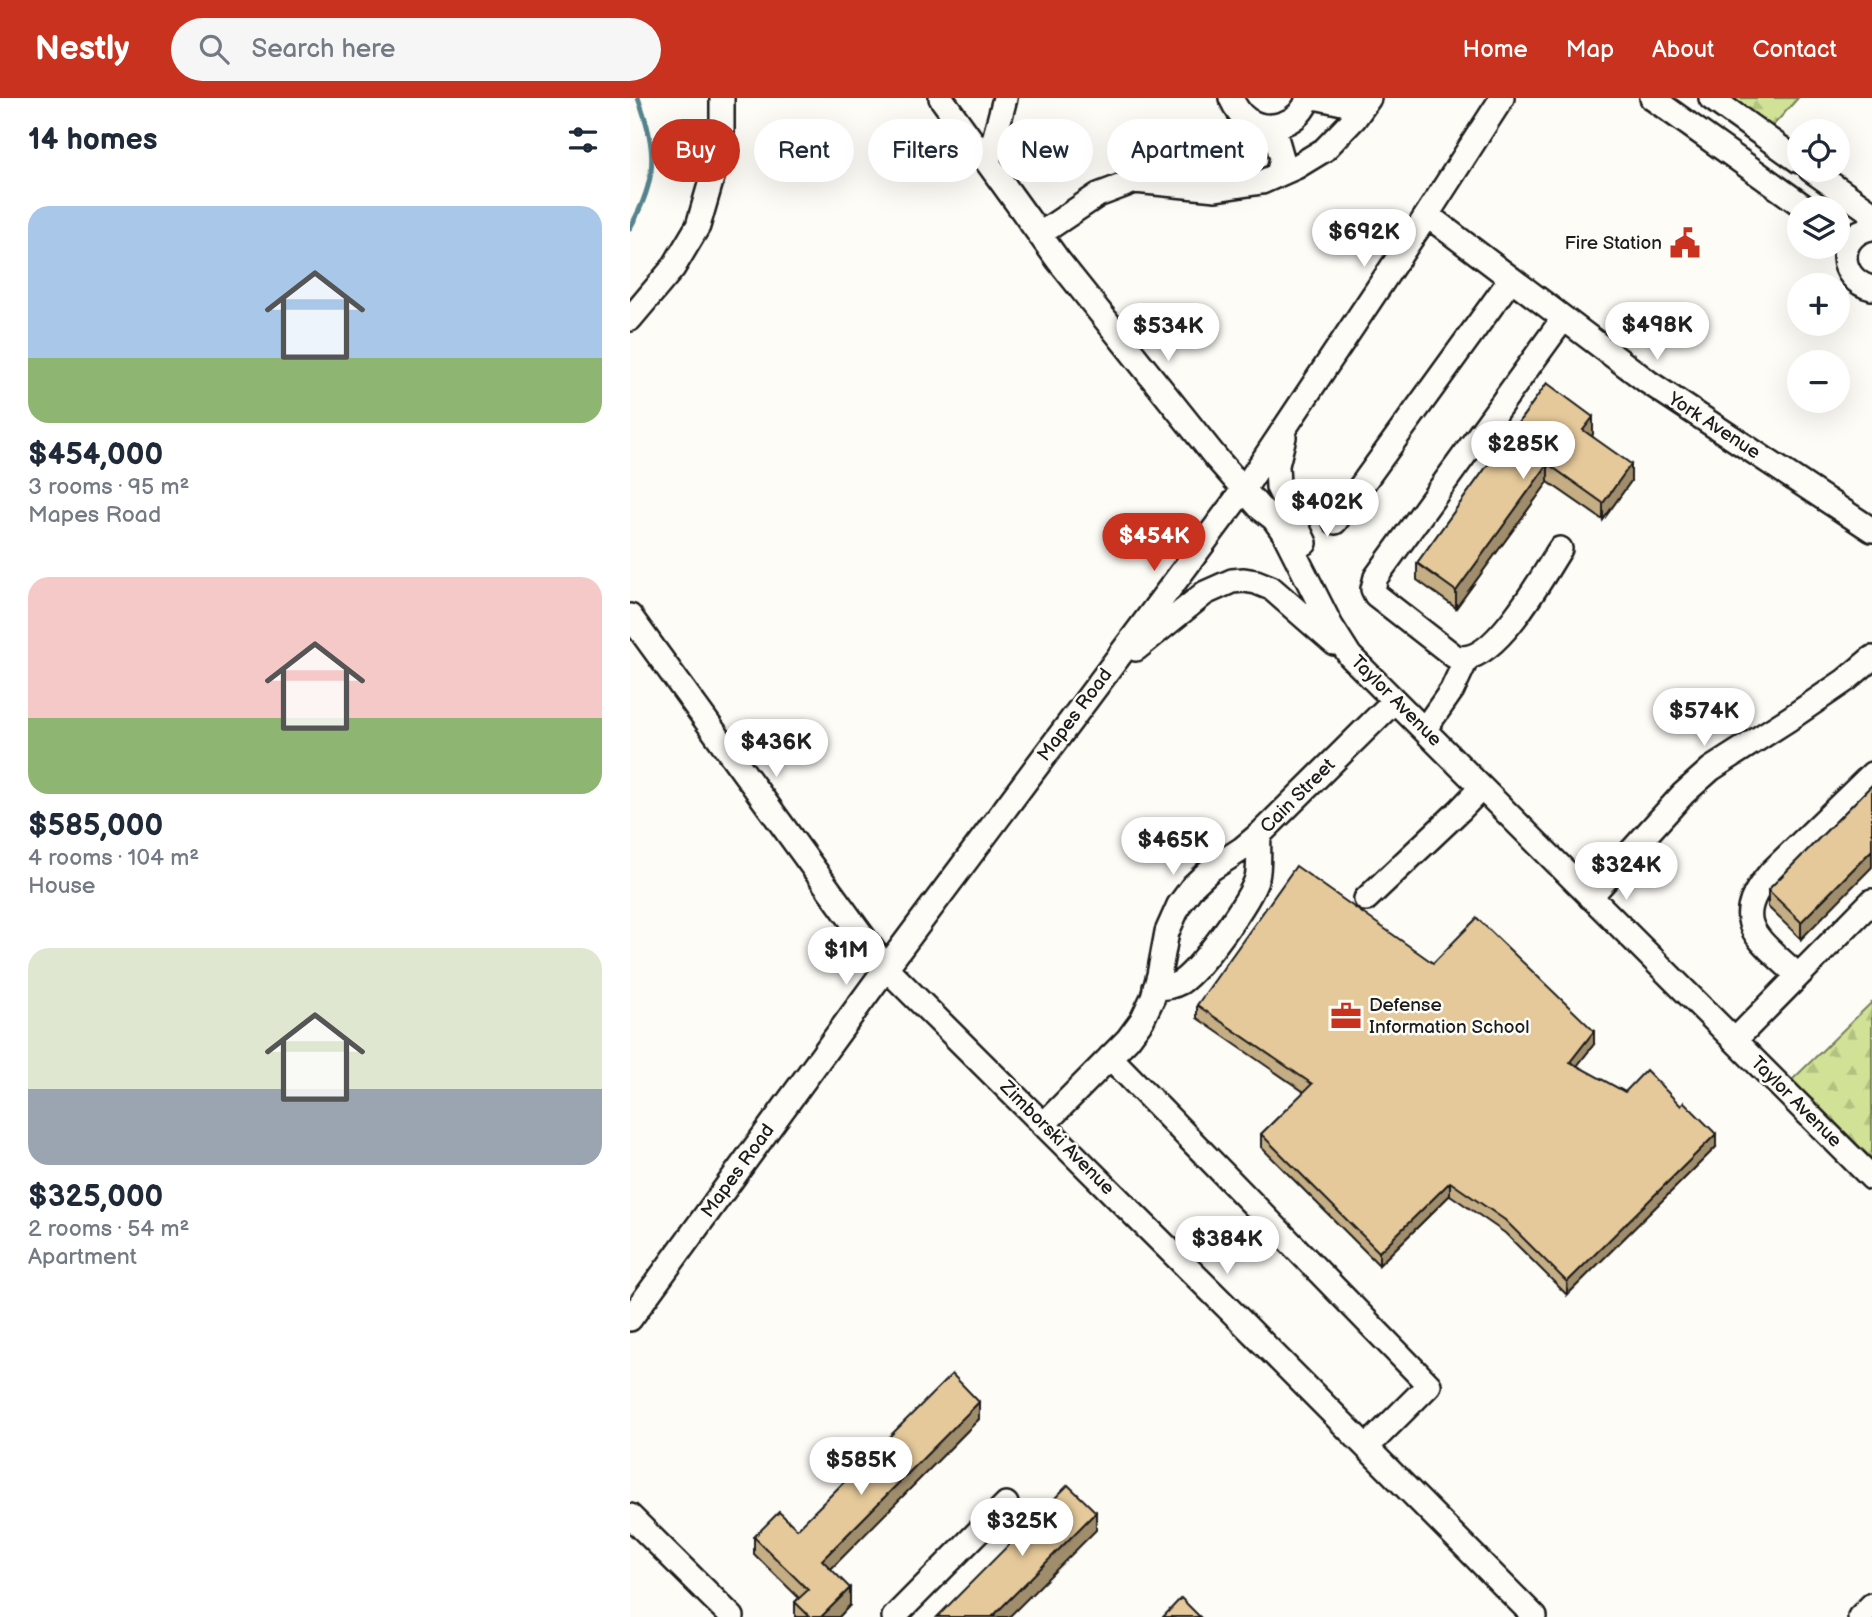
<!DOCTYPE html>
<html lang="en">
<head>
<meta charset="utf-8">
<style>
  :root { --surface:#fff; --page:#f6f6f7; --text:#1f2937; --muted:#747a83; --accent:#c8321e }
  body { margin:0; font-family:"Balsamiq Sans",sans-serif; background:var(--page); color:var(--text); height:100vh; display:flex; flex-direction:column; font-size:26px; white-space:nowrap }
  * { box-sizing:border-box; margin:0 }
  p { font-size:23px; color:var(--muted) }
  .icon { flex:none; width:38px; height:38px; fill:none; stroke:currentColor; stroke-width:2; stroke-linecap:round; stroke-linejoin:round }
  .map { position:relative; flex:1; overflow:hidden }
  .side { display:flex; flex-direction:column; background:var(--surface); width:630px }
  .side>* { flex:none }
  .top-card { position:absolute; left:21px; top:21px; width:665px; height:63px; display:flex; gap:14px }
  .fabs { position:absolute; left:1157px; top:21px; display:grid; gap:14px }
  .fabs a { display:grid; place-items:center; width:63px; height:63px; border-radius:50%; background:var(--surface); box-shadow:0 7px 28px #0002; font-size:35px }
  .price { position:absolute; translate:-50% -60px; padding:0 16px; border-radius:24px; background:#fff; color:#222; font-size:23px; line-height:46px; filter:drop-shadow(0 2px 4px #0008) }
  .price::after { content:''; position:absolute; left:50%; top:42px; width:21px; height:16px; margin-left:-10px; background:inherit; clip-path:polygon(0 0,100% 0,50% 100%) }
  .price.active { background:var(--accent); color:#fff }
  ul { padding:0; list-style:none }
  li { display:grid; align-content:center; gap:14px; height:371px; padding:0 28px }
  li span { display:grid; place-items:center; height:217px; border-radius:21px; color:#555 }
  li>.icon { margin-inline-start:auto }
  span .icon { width:126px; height:126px; fill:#fffc; stroke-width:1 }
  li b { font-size:30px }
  h2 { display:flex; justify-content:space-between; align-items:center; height:84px; padding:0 28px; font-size:30px }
  .pill { padding:0 24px; border-radius:32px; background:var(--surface); box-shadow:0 7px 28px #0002; font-size:24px; line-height:63px }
  .pill.active { background:var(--accent); color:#fff }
  header { display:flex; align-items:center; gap:42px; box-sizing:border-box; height:98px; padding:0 35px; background:var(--accent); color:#fff }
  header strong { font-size:33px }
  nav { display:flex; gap:38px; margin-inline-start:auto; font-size:24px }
  .search { width:490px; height:63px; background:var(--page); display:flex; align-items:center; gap:18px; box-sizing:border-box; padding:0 24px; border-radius:38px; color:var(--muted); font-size:26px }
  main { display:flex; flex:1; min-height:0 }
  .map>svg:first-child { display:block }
  .forest { fill:url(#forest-firs); stroke:#767f59; stroke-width:2 }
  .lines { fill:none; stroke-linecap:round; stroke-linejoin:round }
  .stream { stroke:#55848d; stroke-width:5 }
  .minor-casing { stroke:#1c1c1c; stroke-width:28 }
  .minor { stroke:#fdfcf7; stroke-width:23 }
  .wall { fill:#c5ad84; stroke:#1c1c1c; stroke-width:2 }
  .shaded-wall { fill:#a08d6c; stroke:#1c1c1c; stroke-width:2 }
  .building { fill:#e5c99a; stroke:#1c1c1c; stroke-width:2 }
  .labels { text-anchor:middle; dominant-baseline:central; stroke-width:5; stroke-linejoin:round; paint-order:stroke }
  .poi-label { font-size:19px; fill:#1c1c1c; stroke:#fdfcf7; text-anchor:end }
  .street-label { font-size:19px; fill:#1c1c1c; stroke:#fdfcf7 }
</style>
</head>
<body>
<header>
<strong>Nestly</strong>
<div class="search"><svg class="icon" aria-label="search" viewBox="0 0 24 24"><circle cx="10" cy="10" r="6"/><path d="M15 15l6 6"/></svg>Search here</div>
<nav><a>Home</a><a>Map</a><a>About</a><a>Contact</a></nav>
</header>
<main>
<section class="side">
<h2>14 homes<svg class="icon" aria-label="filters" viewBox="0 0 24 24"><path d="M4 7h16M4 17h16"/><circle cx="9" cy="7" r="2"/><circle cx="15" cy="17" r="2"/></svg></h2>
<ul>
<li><span style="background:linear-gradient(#a9c7e8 70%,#8fb573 0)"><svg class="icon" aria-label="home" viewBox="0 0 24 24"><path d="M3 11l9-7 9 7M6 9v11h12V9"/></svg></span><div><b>$454,000</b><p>3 rooms · 95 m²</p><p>Mapes Road</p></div></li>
<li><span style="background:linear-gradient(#f6c9c9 65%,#8fb573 0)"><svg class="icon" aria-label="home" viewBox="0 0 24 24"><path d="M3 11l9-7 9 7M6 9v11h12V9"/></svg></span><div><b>$585,000</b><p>4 rooms · 104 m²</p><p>House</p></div></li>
<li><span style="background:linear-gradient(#dfe7d0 65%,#9aa5b1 0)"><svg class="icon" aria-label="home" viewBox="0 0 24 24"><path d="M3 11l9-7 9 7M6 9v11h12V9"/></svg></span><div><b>$325,000</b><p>2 rooms · 54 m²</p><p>Apartment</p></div></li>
</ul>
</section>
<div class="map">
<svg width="1242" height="1519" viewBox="0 0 1242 1519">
  <defs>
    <pattern id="forest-firs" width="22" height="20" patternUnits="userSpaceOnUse" patternTransform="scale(1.75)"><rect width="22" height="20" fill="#d1e296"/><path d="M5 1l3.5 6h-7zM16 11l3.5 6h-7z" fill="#b3c181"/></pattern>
  </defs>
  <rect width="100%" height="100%" fill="#fdfcf7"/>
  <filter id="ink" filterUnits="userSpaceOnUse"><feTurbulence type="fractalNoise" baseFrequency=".0143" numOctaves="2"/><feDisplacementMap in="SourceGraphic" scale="14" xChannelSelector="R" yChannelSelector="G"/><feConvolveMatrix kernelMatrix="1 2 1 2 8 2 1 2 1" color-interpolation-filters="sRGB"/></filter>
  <g filter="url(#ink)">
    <path class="forest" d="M1097,0H1168L1139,32Z
      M1242,904V1061L1162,982Z"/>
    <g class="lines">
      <path class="stream" d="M0,130C27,82 28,52 8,0"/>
      <g class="minor-casing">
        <path id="minor" d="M311,0L428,162L587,361L630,410L644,421L654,435L701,528L720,558L1242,1080
          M601,0C605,9 610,17 618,22C640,36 671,25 678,0
          M689,0L722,7L735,5
          M1022,0L1176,110
          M1081,0L1169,63
          M643,29L652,60L648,77
          M358,65L375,0
          M1181,72L1242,115
          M797,117L1018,284L1242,432
          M1242,130C1205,136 1207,182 1242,190
          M410,136L468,97L505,83L586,91L632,84L666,69L694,52L724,21L739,0
          M0,221L43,170L68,128L92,45V0
          M654,339L647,367L648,389L675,445
          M705,424L881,181
          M930,451C913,477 861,574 824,558L746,497L743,491L746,479L933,221
          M0,518L256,870L610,1222L905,1519
          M506,551L575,495L602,483L614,482L626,484L641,490L704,545
          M794,632L822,592L837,560
          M960,799L1053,696L1081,671L1159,621L1216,582L1242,560
          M736,801L830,712L851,690
          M1168,878C1130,841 1096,826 1141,774L1242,676
          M525,890C535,890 542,889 551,884C570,871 620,803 627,780C630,767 628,751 629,737
          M1105,942L1242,803
          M480,959L799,1287L737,1349
          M413,1027L498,941L512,922L523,899L529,877L537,834L549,807L563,788L581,771L612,751L631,735L764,603
          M0,1221L256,870L614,391L789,129L872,0
          M0,1418L102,1519
          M264,1519L376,1406
          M1230,1519L1242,1507"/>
      </g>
      <use href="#minor" class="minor"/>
    </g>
    <path class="wall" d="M917,285L963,336L962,338L1001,383L973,422L918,384L826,510L787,482V465Z
      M1242,687L1171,841L1138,809V792Z
      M803,865L964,946L947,968L1086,1049L937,1197L875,1135L820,1097L749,1167L631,1049V1036L674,994L567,920V907Z
      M349,1321L200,1471L220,1507L209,1519H165V1504L169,1500L124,1456V1439L167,1431Z"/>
    <path class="shaded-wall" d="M963,319V336L953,349V332Z
      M918,366V384L826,510V493Z
      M1001,366V383L973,422V405Z
      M1242,752V769L1171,841V824Z
      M964,933V946L940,977V964Z
      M1086,1036V1049L937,1197V1184Z
      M820,1084V1097L749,1167V1154Z
      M349,1304V1321L192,1480V1462Z
      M466,1414V1432L379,1519H362Z
      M220,1490V1507L209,1519H191Z"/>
    <path class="building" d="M917,285L963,319L953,332L1001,366L973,405L918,366L826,493L787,465Z
      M1242,687V752L1171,824L1138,792Z
      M666,768L803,865L847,820L964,933L940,964L995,994L1016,972L1051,1008L1054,1004L1086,1036L937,1184L875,1122L820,1084L749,1154L631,1036L682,986L567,907Z
      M322,1276L349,1304L192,1462L220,1490L191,1519H180L165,1504L178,1492L124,1439L149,1414L167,1431Z
      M438,1387L466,1414L362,1519H307Z
      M551,1500L570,1519H533Z"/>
  </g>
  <defs>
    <g id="civic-bare" transform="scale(2.415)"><path d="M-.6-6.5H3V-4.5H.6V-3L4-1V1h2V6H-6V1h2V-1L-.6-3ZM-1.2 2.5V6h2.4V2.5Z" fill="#c8321e" stroke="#fdfcf7" stroke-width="2.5" paint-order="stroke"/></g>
    <g id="office-bare" transform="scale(2.415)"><path d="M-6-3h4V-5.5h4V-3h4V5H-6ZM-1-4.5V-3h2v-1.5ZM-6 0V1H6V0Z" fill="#c8321e" stroke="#fdfcf7" stroke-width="2.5" paint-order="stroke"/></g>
  </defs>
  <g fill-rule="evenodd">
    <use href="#civic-bare" x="1055" y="145"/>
    <use href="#office-bare" x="716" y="918"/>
  </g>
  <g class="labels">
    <g class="poi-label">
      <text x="1032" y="145">Fire Station</text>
      <text x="739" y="907" text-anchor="start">Defense<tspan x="739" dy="22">Information School</tspan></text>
    </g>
    <g class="street-label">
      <text transform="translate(1084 328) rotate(33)">York Avenue</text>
      <text transform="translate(766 603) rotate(45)">Taylor Avenue</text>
      <text transform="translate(445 617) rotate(-53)">Mapes Road</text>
      <text transform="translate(668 698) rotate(-45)">Cain Street</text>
      <text transform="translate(1166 1004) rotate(45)">Taylor Avenue</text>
      <text transform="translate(427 1040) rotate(45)">Zimborski Avenue</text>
      <text transform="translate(108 1073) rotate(-54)">Mapes Road</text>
    </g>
  </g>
</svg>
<div class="fabs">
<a><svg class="icon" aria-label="locate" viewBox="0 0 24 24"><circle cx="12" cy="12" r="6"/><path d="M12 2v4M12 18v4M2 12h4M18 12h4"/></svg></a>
<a><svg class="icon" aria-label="layers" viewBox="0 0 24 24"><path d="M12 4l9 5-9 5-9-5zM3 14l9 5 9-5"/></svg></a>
<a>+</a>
<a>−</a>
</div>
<b class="price" style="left:734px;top:171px">$692K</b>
<b class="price" style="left:1027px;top:264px">$498K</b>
<b class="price" style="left:538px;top:265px">$534K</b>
<b class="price" style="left:893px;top:383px">$285K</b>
<b class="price" style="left:697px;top:441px">$402K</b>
<b class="price active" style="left:524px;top:475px">$454K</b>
<b class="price" style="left:1074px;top:650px">$574K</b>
<b class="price" style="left:146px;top:681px">$436K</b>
<b class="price" style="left:543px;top:779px">$465K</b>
<b class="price" style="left:996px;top:804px">$324K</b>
<b class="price" style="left:216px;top:889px">$1M</b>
<b class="price" style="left:597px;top:1178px">$384K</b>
<b class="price" style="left:231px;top:1399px">$585K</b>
<b class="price" style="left:392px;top:1460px">$325K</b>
<div class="top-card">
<a class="pill active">Buy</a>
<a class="pill">Rent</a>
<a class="pill">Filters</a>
<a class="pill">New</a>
<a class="pill">Apartment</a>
</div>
</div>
</main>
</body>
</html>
